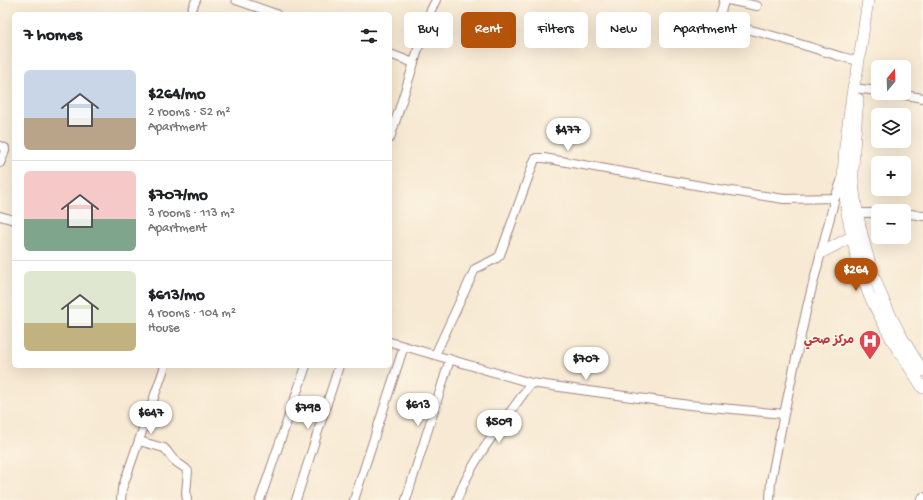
<!DOCTYPE html>
<html lang="en">
<head>
<meta charset="utf-8">
<style>
  :root { --surface:#fff; --page:#f2f2f2; --text:#202124; --muted:#757577; --line:#e0e0e0; --accent:#b45309 }
  body { margin:0; font-family:"Gochi Hand","Playpen Sans Arabic",sans-serif; background:var(--page); color:var(--text); height:100vh; display:flex; flex-direction:column; font-size:15px; white-space:nowrap }
  * { box-sizing:border-box; margin:0 }
  p { font-size:13px; color:var(--muted) }
  .icon { flex:none; width:22px; height:22px; fill:none; stroke:currentColor; stroke-width:2; stroke-linecap:round; stroke-linejoin:round }
  .map { position:relative; flex:1; overflow:hidden }
  .drawer { position:absolute; left:12px; top:12px; width:380px; height:356px; display:flex; flex-direction:column; background:var(--surface); border-radius:6px; box-shadow:0 4px 16px #0002 }
  .drawer>* { flex:none }
  .guide { position:absolute; left:404px; top:12px; width:380px; height:36px; display:flex; gap:8px }
  .needle { width:26px; rotate:19deg }
  .fabs { position:absolute; left:871px; top:60px; display:grid; gap:8px }
  .fabs a { display:grid; place-items:center; width:40px; height:40px; border-radius:6px; background:var(--surface); box-shadow:0 4px 16px #0002; font-size:20px }
  .price { position:absolute; translate:-50% -34px; padding:0 9px; border-radius:14px; background:#fff; color:#222; font-size:13px; line-height:26px; filter:drop-shadow(0 1px 2px #0008) }
  .price::after { content:''; position:absolute; left:50%; top:24px; width:12px; height:9px; margin-left:-6px; background:inherit; clip-path:polygon(0 0,100% 0,50% 100%) }
  .price.selected { background:var(--accent); color:#fff }
  ul { padding:0; list-style:none }
  li { display:flex; align-items:center; gap:12px; height:100px; padding:0 12px }
  li+li { border-top:1px solid var(--line) }
  li span { display:grid; place-items:center; flex:none; width:112px; height:80px; border-radius:6px; color:#555 }
  li>.icon { margin-inline-start:auto }
  span .icon { width:48px; height:48px; fill:#fffc; stroke-width:1 }
  li b { font-size:17px }
  h2 { display:flex; justify-content:space-between; align-items:center; height:48px; padding:0 12px; font-size:17px }
  .tag { padding:0 14px; border-radius:6px; background:var(--surface); box-shadow:0 4px 16px #0002; font-size:14px; line-height:36px }
  .tag.selected { background:var(--accent); color:#fff }
  .map>svg:first-child { display:block }
  .lines { fill:none; stroke-linecap:round; stroke-linejoin:round }
  .street-casing { stroke:#a0847f; stroke-width:10 }
  .secondary-casing { stroke:#a0847f; stroke-width:12 }
  .street { stroke:#fff; stroke-width:8 }
  .secondary { stroke:#fff; stroke-width:11 }
  .labels { text-anchor:middle; dominant-baseline:central; stroke-width:3; stroke-linejoin:round; paint-order:stroke }
  .health-label { font-size:12px; font-weight:bold; fill:#be3a42; stroke:#fcf5e5; text-anchor:end }
</style>
</head>
<body>
<div class="map">
<svg width="923" height="500" viewBox="0 0 923 500">
  <rect width="100%" height="100%" fill="#fcf5e5"/>
  <filter id="ink" filterUnits="userSpaceOnUse"><feTurbulence type="fractalNoise" baseFrequency=".025" numOctaves="2"/><feDisplacementMap in="SourceGraphic" scale="8" xChannelSelector="R" yChannelSelector="G"/><feConvolveMatrix kernelMatrix="1 2 1 2 8 2 1 2 1" color-interpolation-filters="sRGB"/></filter>
  <filter id="wash" filterUnits="userSpaceOnUse"><feTurbulence type="fractalNoise" baseFrequency=".012" numOctaves="4" result="noise"/><feDisplacementMap in="SourceGraphic" scale="16" xChannelSelector="R" yChannelSelector="G"/><feGaussianBlur stdDeviation="0.9" result="paint"/><feColorMatrix in="noise" values="0 0 0 0 0 0 0 0 0 0 0 0 0 0 0 0 0 1.4 0 .05"/><feComposite in="paint" operator="in"/></filter>
  <g filter="url(#wash)">
    <rect width="100%" height="100%" fill="#f7e9d3"/>
  </g>
  <g filter="url(#ink)">
    <g class="lines">
      <g class="street-casing">
        <path id="street" d="M236,0L276,14
          M757,6L728,0L724,1L719,19L721,22L777,37L842,57L859,61
          M190,14L196,0
          M390,54L414,63
          M853,88L878,91
          M893,93L923,98
          M390,138L414,63L427,18L436,0
          M0,146L5,148V151L0,163
          M853,213H878
          M904,213L923,216
          M0,216L14,220
          M390,342L531,383L689,405L784,414
          M435,355L475,269L497,258L500,255L535,159L537,158H544L718,189L784,199L835,198
          M139,441L164,448C169,452 170,457 175,461C179,465 184,466 188,471L186,493L187,500
          M121,500L122,489L165,366
          M260,500L306,366
          M296,500L339,366
          M354,500L404,346
          M406,500L450,359
          M457,500C473,456 505,421 531,383
          M770,500L771,481L784,414L807,307L835,198L842,179
          M921,500L923,497"/>
      </g>
      <g class="secondary-casing">
        <path id="secondary" d="M868,0L857,73L853,88L845,146L843,177L847,213L858,264L869,295L893,342L923,388
          M858,99C856,125 853,150 853,176C853,193 857,212 861,230C873,284 892,325 923,371
          M821,253L851,237"/>
      </g>
      <use href="#street" class="street"/>
      <use href="#secondary" class="secondary"/>
    </g>
  </g>
  <defs>
    <g id="hospital-pin" transform="scale(1.15)"><path d="M0 17L-7.5 6A9.5 9.5 0 1 1 7.5 6Z" fill="#e0444e" stroke="#fcf5e5"/><path d="M-5-5h3v3.5h4V-5h3V5h-3V1.5h-4V5h-3Z" fill="#fff"/></g>
  </defs>
  <g fill-rule="evenodd">
    <use href="#hospital-pin" x="870" y="341"/>
  </g>
  <g class="labels">
    <g class="health-label">
      <text x="854" y="341">مركز صحي</text>
    </g>
  </g>
</svg>
<div class="fabs">
<a><svg class="needle" viewBox="-14 -14 28 28"><path d="M0-13l5 13h-10z" fill="#e53935"/><path d="M0 13l5-13h-10z" fill="#757577"/></svg></a>
<a><svg class="icon" aria-label="layers" viewBox="0 0 24 24"><path d="M12 4l9 5-9 5-9-5zM3 14l9 5 9-5"/></svg></a>
<a>+</a>
<a>−</a>
</div>
<b class="price" style="left:568px;top:152px">$477</b>
<b class="price selected" style="left:856px;top:292px">$264</b>
<b class="price" style="left:586px;top:381px">$707</b>
<b class="price" style="left:418px;top:427px">$613</b>
<b class="price" style="left:308px;top:430px">$798</b>
<b class="price" style="left:151px;top:435px">$647</b>
<b class="price" style="left:499px;top:444px">$509</b>
<div class="guide">
<a class="tag">Buy</a>
<a class="tag selected">Rent</a>
<a class="tag">Filters</a>
<a class="tag">New</a>
<a class="tag">Apartment</a>
</div>
<section class="drawer">
<h2>7 homes<svg class="icon" aria-label="filters" viewBox="0 0 24 24"><path d="M4 7h16M4 17h16"/><circle cx="9" cy="7" r="2"/><circle cx="15" cy="17" r="2"/></svg></h2>
<ul>
<li><span style="background:linear-gradient(#c9d6e8 60%,#b9a48a 0)"><svg class="icon" aria-label="home" viewBox="0 0 24 24"><path d="M3 11l9-7 9 7M6 9v11h12V9"/></svg></span><div><b>$264/mo</b><p>2 rooms · 52 m²</p><p>Apartment</p></div></li>
<li><span style="background:linear-gradient(#f6c9c9 60%,#7fa58c 0)"><svg class="icon" aria-label="home" viewBox="0 0 24 24"><path d="M3 11l9-7 9 7M6 9v11h12V9"/></svg></span><div><b>$707/mo</b><p>3 rooms · 113 m²</p><p>Apartment</p></div></li>
<li><span style="background:linear-gradient(#dfe7d0 65%,#c2b280 0)"><svg class="icon" aria-label="home" viewBox="0 0 24 24"><path d="M3 11l9-7 9 7M6 9v11h12V9"/></svg></span><div><b>$613/mo</b><p>4 rooms · 104 m²</p><p>House</p></div></li>
</ul>
</section>
</div>
</body>
</html>
